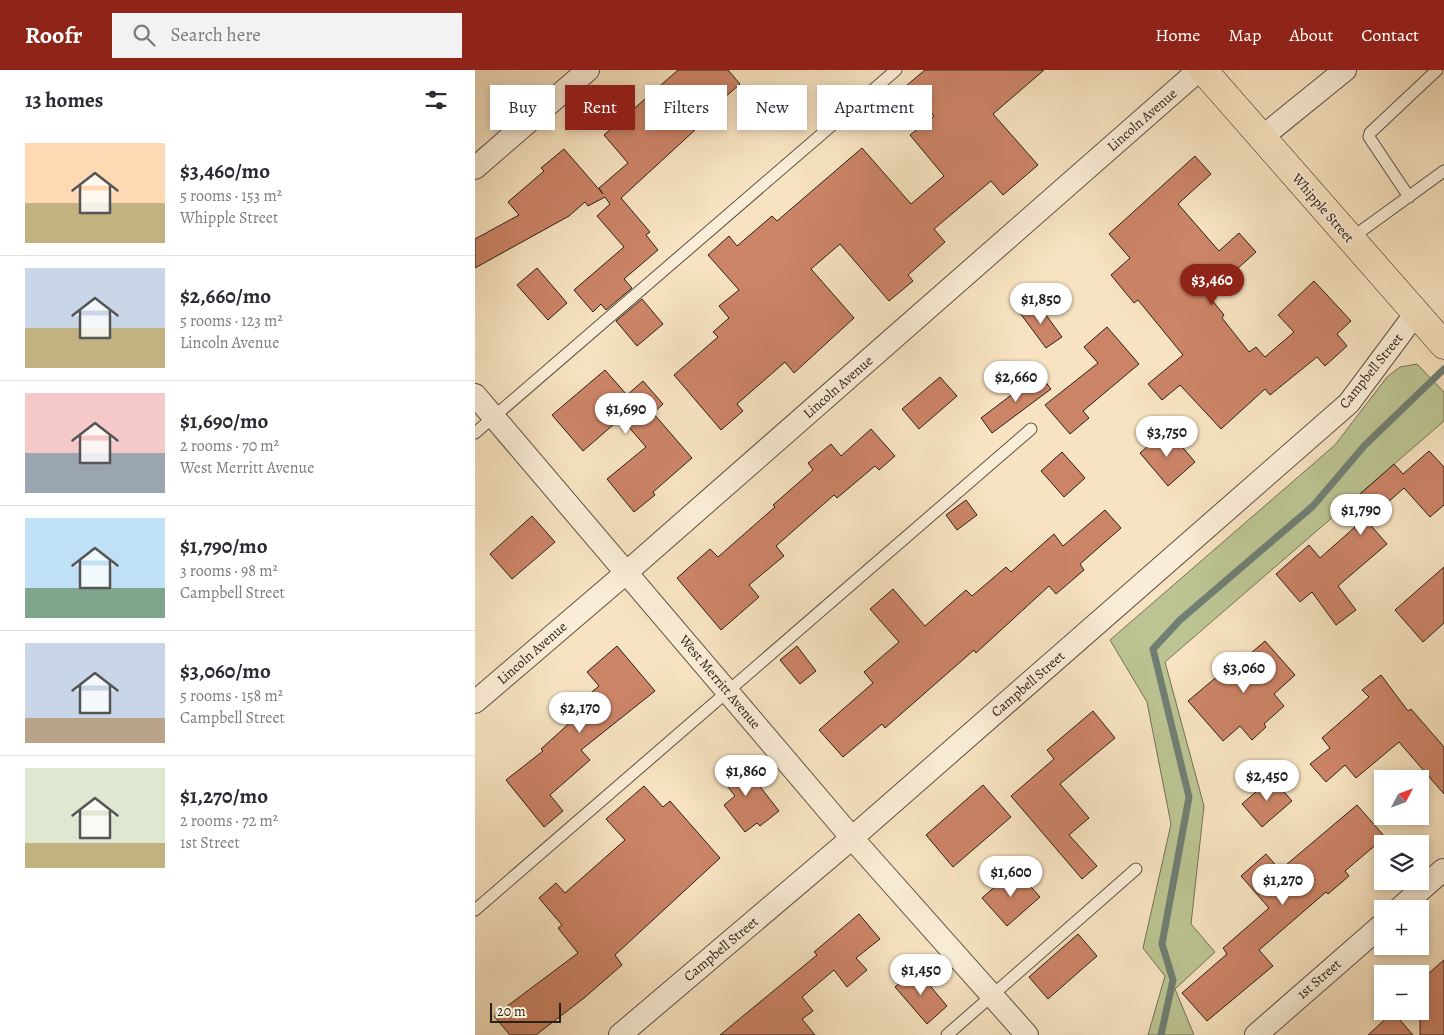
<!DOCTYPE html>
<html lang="en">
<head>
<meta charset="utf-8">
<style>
  :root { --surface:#fff; --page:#f2f2f3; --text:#2b2b33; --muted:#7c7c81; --line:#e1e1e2; --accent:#8f2418 }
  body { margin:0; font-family:Alegreya,serif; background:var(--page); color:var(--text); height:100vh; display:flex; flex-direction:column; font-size:19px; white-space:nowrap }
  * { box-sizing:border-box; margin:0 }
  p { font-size:16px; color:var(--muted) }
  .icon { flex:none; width:28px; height:28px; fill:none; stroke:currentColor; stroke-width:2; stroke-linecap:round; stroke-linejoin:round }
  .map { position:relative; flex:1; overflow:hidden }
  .side { display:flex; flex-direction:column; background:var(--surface); width:475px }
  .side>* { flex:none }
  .top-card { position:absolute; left:15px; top:15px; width:475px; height:45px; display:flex; gap:10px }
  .needle { width:32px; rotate:49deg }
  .buttons { position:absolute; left:899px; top:700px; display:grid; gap:10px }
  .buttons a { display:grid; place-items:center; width:55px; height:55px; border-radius:0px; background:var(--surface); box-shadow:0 2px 8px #0003; font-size:25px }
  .scale { position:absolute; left:15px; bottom:12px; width:71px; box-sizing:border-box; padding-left:5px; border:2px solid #2a2018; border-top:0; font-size:14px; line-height:18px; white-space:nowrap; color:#2a2018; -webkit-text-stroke:4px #faedd7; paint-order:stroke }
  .price { position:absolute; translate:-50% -42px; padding:0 11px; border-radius:18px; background:#fff; color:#222; font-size:16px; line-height:32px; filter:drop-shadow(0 1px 2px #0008) }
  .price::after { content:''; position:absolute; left:50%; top:30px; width:15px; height:11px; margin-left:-8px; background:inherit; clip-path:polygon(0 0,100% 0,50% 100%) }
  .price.selected { background:var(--accent); color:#fff }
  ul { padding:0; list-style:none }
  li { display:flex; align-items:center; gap:15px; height:125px; padding:0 25px }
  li+li { border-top:1px solid var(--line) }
  li span { display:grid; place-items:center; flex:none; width:140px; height:100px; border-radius:0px; color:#555 }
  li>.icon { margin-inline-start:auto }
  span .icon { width:60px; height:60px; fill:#fffc; stroke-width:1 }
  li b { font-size:21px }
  h2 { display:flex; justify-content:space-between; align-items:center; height:60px; padding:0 25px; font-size:21px }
  .chip { padding:0 18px; border-radius:0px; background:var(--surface); box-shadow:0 2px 8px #0003; font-size:18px; line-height:45px }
  .chip.selected { background:var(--accent); color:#fff }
  header { display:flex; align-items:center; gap:30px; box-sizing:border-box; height:70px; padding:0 25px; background:var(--accent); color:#fff }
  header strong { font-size:24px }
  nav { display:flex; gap:28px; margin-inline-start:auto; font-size:18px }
  .search { width:350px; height:45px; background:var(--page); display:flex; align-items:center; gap:12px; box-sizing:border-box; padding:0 18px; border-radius:0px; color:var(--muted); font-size:19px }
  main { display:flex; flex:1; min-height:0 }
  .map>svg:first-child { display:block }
  .green { fill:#bcc493; stroke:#737256 }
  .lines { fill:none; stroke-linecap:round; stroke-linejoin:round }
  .stream { stroke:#707f73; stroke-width:7 }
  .building { fill:#cc8467; stroke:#2a2018 }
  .lane-casing { stroke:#5d5142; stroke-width:13 }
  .street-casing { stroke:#5d5142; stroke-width:24 }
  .primary-casing { stroke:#2a2018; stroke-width:29 }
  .lane { stroke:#faedd7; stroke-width:11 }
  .street { stroke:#faedd7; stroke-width:22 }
  .primary { stroke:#f7e3c1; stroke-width:28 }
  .labels { text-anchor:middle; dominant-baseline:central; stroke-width:4; stroke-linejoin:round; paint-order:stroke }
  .street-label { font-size:14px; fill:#2a2018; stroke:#faedd7 }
</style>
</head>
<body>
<header>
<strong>Roofr</strong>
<div class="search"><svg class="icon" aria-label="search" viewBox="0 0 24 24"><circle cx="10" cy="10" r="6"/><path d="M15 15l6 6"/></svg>Search here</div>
<nav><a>Home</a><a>Map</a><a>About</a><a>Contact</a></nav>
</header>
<main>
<section class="side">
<h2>13 homes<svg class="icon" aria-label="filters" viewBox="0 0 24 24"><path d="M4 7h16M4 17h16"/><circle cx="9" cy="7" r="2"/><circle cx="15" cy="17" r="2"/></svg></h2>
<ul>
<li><span style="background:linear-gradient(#ffd9b3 60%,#c2b280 0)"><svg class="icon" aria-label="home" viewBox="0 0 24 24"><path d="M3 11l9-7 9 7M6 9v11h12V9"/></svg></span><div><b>$3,460/mo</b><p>5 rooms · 153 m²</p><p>Whipple Street</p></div></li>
<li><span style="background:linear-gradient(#c9d6e8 60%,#c2b280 0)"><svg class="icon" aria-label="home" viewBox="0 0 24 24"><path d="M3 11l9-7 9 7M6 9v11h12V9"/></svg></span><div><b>$2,660/mo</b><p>5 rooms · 123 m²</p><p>Lincoln Avenue</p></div></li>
<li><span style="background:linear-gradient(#f6c9c9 60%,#9aa5b1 0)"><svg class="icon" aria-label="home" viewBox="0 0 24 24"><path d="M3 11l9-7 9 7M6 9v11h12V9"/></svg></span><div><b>$1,690/mo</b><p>2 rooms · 70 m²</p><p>West Merritt Avenue</p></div></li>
<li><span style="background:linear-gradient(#bfe0f5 70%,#7fa58c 0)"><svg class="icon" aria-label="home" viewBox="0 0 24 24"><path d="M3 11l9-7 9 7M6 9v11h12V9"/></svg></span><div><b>$1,790/mo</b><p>3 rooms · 98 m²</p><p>Campbell Street</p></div></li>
<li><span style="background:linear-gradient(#c9d6e8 75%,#b9a48a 0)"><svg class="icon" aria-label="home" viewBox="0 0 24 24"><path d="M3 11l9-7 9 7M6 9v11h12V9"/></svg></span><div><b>$3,060/mo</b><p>5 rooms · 158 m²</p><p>Campbell Street</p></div></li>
<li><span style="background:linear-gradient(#dfe7d0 75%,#c2b280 0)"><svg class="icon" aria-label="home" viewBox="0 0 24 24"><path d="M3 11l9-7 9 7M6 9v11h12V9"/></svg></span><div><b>$1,270/mo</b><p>2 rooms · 72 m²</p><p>1st Street</p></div></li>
</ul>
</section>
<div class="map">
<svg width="969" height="965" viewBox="0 0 969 965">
  <rect width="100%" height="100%" fill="#f7e3c1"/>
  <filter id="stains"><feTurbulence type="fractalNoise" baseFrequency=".004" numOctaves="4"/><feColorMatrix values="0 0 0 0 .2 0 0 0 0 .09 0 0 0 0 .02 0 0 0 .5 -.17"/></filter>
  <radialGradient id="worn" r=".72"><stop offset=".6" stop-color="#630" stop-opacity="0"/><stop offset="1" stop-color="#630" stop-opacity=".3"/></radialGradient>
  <path class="green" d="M942,294L969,322V351L690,592L729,736L716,854L740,882L700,919L719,965H673L690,906L668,878L696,754L672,632L635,570L860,375L912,307L925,297Z"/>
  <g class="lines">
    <path class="stream" d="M686,965L698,910L687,874L714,727L678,579L705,550L838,436L890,375L969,299"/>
  </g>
  <path class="building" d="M203,0H253L265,14L217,56L220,60L146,128L175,162L171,165L183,180L149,209L157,218L131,240L126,234L118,242L99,220L149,177L122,146L135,134L130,127L113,136L110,132L94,146L0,198V169L44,145L33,132L69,101L66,98L89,79L128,124L124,118L153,93L129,65Z
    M450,0H569L518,44L563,95L528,125L516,111L459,159L470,172L433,205L438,211L414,231L365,174L336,199L379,248L319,303L310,292L262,334L268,341L246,360L199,305L243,267L238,262L254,248L244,236L264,220L233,185L254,166L262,176L297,146L302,151L387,78L436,134L469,106L435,65L459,46L432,15Z
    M720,86L736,104L703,134L744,181L764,163L781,182L733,225L749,245L747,248L774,282L781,277L790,287L819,262L803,245L839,211L876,251L862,264L872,276L850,296L842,287L795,325L790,319L746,359L705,315L687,330L673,314L708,285L663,230L659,233L636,205L655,188L634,164Z
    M62,198L92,233L73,250L42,215Z
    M167,229L188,254L162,276L141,251Z
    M561,231L587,267L571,278L545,243Z
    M632,257L664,294L608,341L614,348L595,364L570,335L623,293L609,277Z
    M130,300L152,325L168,311L188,334L178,343L217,388L178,422L180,425L159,442L132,409L171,377L146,348L108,381L77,345Z
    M564,304L576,319L517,363L506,348Z
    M465,307L482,326L444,359L427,339Z
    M396,359L420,386L404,400L400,396L362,428L359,425L301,476L309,486L274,515L284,527L246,560L202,508L235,479L243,487L300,437L298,435L338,400L333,393L356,374L366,386Z
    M692,359L720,392L693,416L665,383Z
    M954,381L969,397V435L955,447L929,418L892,451L912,474L863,516L881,540L861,555L837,522L825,532L801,504L834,475L845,488L880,457L866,441L919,394L928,404Z
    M587,382L610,408L589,427L566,401Z
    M491,430L502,445L482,460L471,445Z
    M630,440L646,458L605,494L609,500L581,524L574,516L501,583L499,580L410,658L407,654L368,687L344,660L398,613L389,602L424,572L395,539L418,519L450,556L491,520L497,526L531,497L536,502L579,464L588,476Z
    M57,446L80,472L37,509L15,484Z
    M969,497V553L948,572L920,540Z
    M790,571L820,605L799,624L809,636L789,654L791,657L777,670L765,656L748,671L713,631L745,604L748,607Z
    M142,576L180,621L106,680L115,690L75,725L88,741L69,757L31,710L68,681L66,679L99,649L93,642L124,616L112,602Z
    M322,576L341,601L325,614L305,590Z
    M906,605L933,641L936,639L969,677V724L924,672L881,708L870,695L851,712L835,694L855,678L847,668L894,627L887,620Z
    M618,641L640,668L585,714L614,748L594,765L622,796L607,809L536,726L579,689L572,680Z
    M262,687L304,741L285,756L282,753L270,762L249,735L260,726L242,703Z
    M797,708L817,731L787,757L767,734Z
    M508,715L536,747L478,797L451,765Z
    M169,716L188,737L195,731L245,788L140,885L147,895L109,928L61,965H35L19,946L103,883L83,858L87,855L64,828L81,813L90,823L150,770L131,749Z
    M882,735L910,767L870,801L874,806L853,824L851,822L784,880L798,896L732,951L707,923L752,884L748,878L794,838L766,806L791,784L805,800Z
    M540,799L565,827L532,856L507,828Z
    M384,844L405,869L381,888L392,900L372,917L359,900L327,927L338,941L327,949L340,965H245L342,885L339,882Z
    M603,864L622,886L573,929L554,907Z
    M969,890V965H945V911Z
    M441,899L472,936L452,954L420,917Z
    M918,942L938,965H893Z"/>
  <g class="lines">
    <g class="lane-casing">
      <path id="lane" d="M934,127L894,67L895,63L962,0
        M875,169L969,101
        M0,363L421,0
        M0,840L556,359
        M472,965L661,799"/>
    </g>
    <g class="street-casing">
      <path id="street" d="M786,68L870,0
        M0,98L113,0
        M0,325L377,768L552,965
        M0,632L152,502L724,0
        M924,839L968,800
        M145,965L377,768L874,333L941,243
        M781,965L908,854"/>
    </g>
    <g class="primary-casing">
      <path id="primary" d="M728,0L969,275"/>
    </g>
    <use href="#lane" class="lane"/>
    <use href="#street" class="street"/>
    <use href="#primary" class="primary"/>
  </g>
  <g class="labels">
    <g class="street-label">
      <text transform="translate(667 50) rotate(-41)">Lincoln Avenue</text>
      <text transform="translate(848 138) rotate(49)">Whipple Street</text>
      <text transform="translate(896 301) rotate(-51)">Campbell Street</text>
      <text transform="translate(363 317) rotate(-41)">Lincoln Avenue</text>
      <text transform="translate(57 583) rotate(-41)">Lincoln Avenue</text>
      <text transform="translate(245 612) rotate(50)">West Merritt Avenue</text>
      <text transform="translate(553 614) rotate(-41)">Campbell Street</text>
      <text transform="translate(246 879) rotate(-40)">Campbell Street</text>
      <text transform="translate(844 909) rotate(-41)">1st Street</text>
    </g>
  </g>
  <rect width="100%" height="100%" filter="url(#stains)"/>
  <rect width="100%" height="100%" fill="url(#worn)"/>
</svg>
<div class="buttons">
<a><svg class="needle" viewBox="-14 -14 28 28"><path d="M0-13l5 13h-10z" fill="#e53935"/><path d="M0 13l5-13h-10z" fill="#7c7c81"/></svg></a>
<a><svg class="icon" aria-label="layers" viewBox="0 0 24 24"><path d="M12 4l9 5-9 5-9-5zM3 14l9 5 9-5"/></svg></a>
<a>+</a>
<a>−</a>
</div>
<div class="scale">20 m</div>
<b class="price selected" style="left:737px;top:236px">$3,460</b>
<b class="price" style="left:566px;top:255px">$1,850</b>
<b class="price" style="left:541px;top:333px">$2,660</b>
<b class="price" style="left:151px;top:365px">$1,690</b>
<b class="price" style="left:692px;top:388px">$3,750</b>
<b class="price" style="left:886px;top:466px">$1,790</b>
<b class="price" style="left:769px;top:624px">$3,060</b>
<b class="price" style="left:105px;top:664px">$2,170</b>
<b class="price" style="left:271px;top:727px">$1,860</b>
<b class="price" style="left:792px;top:732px">$2,450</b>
<b class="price" style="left:536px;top:828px">$1,600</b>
<b class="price" style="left:808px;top:836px">$1,270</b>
<b class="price" style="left:446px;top:926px">$1,450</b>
<div class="top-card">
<a class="chip">Buy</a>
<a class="chip selected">Rent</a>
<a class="chip">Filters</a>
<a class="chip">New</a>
<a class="chip">Apartment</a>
</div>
</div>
</main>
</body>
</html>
